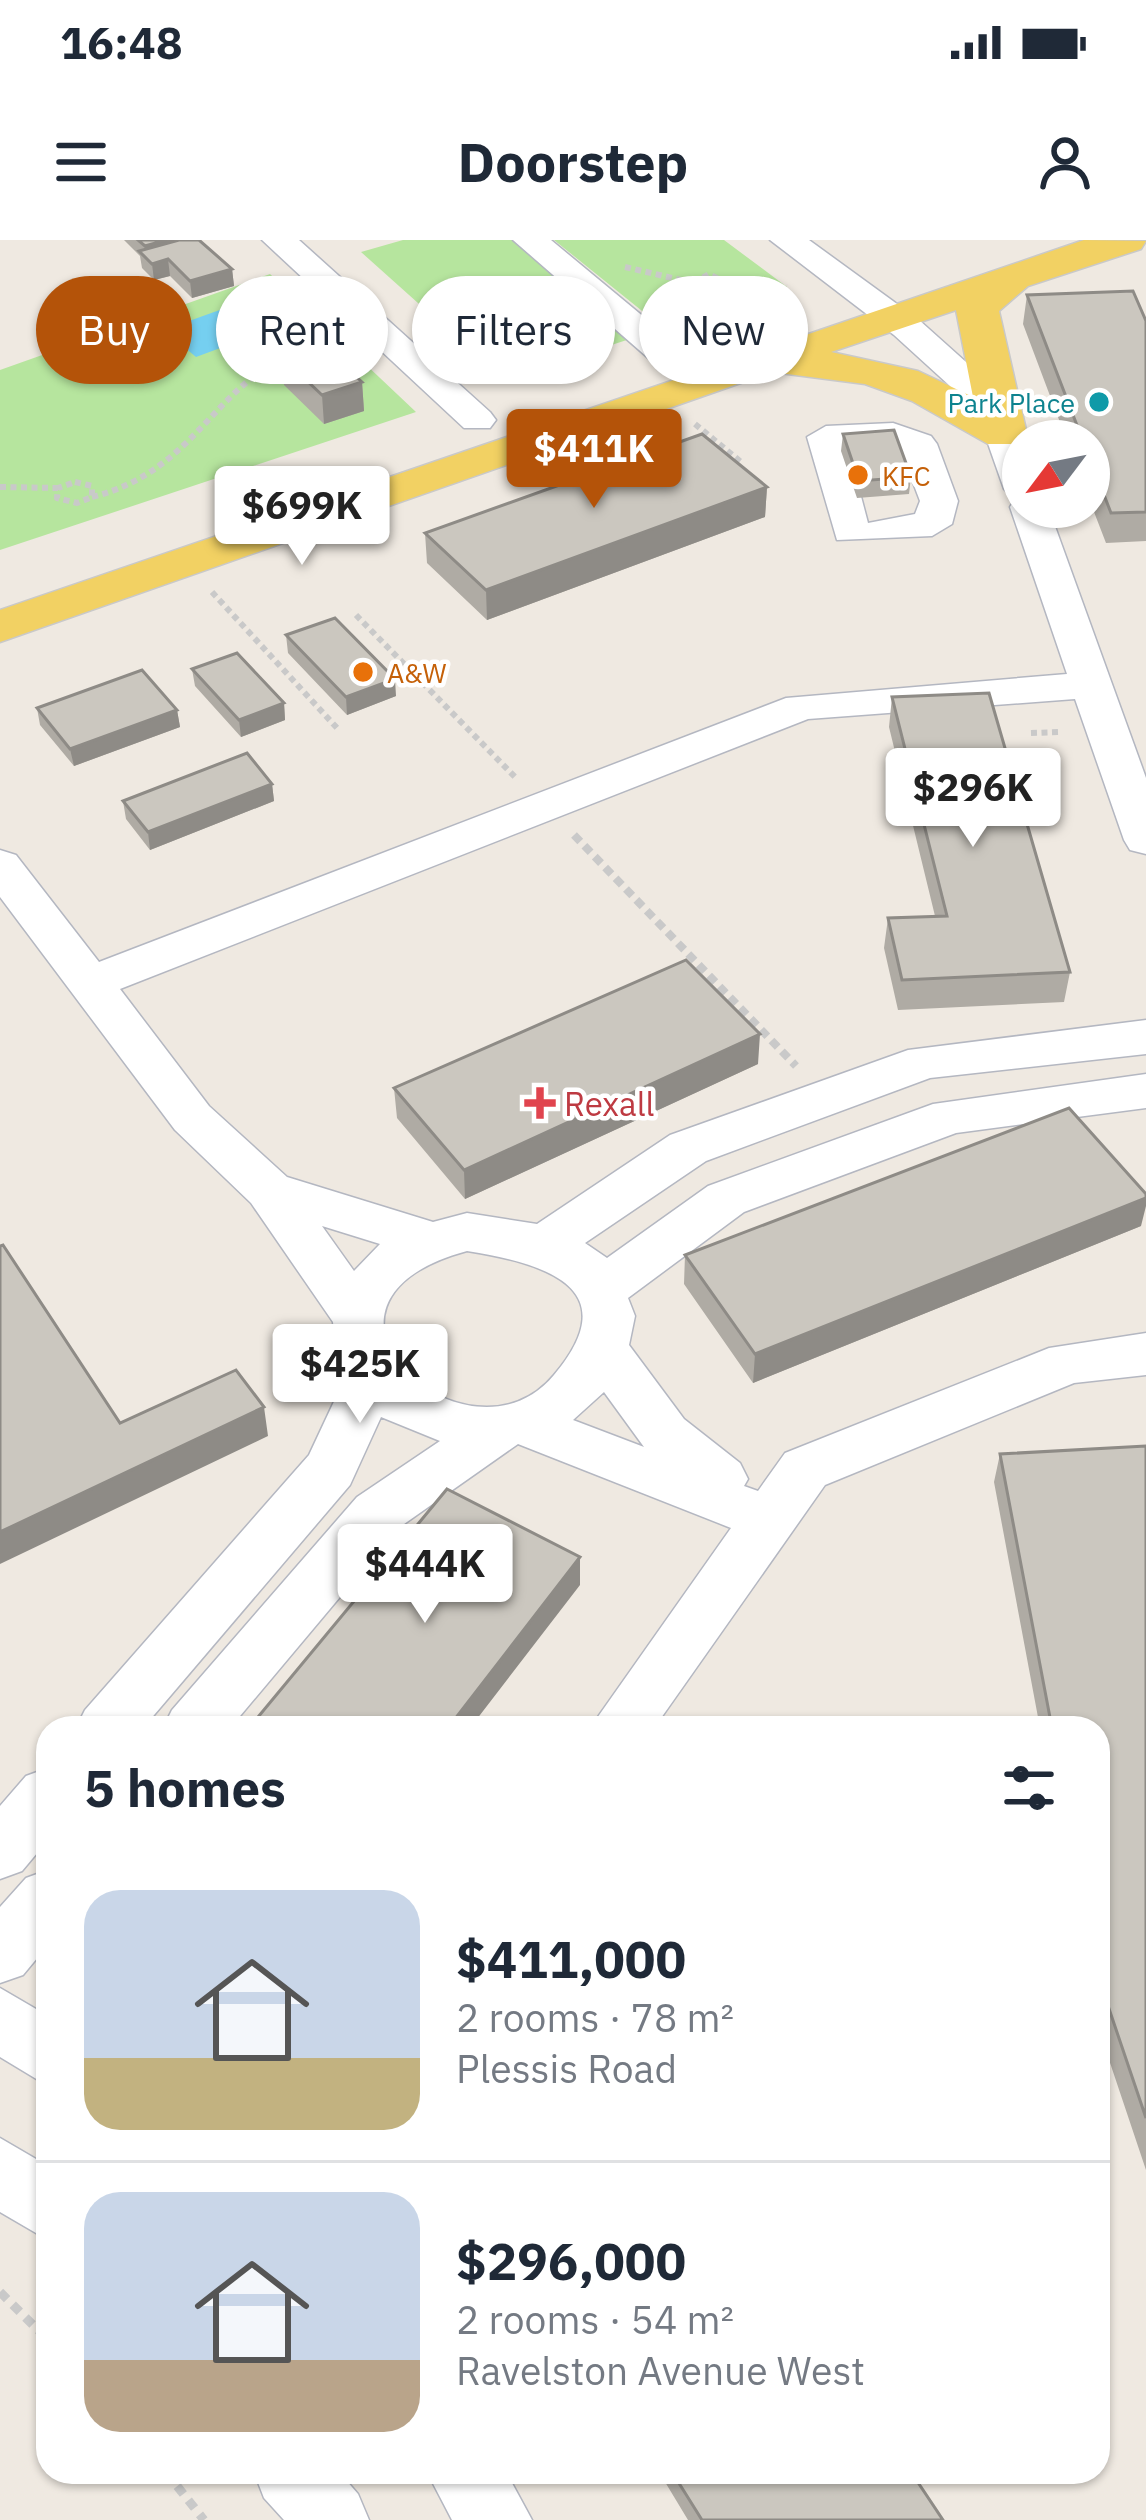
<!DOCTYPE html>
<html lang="en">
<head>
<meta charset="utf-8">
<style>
  :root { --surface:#fff; --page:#f2f2f3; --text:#1f2937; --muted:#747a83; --line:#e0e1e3; --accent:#b45309 }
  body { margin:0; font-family:"IBM Plex Sans",sans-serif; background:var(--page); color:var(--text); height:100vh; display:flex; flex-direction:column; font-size:45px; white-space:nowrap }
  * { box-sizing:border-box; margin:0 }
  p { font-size:39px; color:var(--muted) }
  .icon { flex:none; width:66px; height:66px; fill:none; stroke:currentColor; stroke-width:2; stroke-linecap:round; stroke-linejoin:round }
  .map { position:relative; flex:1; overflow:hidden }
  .sheet { position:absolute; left:36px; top:1476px; width:1074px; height:768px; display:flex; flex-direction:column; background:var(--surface); border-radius:36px; box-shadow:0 3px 9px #0004 }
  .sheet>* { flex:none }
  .guide { position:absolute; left:36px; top:36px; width:1074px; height:108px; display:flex; gap:24px }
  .needle { width:78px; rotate:238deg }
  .buttons { position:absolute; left:1002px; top:180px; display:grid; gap:24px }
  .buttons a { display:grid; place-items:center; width:108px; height:108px; border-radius:50%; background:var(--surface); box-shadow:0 3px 9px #0004; font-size:60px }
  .price { position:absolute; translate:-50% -102px; padding:0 27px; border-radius:12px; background:#fff; color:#222; font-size:39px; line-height:78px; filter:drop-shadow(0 3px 6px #0008) }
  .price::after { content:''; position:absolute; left:50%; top:72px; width:36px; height:27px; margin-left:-18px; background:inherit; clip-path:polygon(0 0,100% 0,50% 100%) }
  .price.active { background:var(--accent); color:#fff }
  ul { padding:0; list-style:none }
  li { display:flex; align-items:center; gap:36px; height:300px; padding:0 48px }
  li+li { border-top:3px solid var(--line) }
  li span { display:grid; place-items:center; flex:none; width:336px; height:240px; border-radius:36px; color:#555 }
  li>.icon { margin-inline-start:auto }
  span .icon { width:144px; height:144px; fill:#fffc; stroke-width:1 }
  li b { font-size:51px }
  h2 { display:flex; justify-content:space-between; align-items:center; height:144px; padding:0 48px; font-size:51px }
  .tag { padding:0 42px; border-radius:54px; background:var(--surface); box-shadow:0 3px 9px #0004; font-size:42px; line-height:108px }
  .tag.active { background:var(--accent); color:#fff }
  .status { display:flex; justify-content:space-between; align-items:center; height:84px; padding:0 60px; background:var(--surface); direction:ltr }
  .status svg { height:33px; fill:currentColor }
  header { display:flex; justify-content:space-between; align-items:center; height:156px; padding:0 48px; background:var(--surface); font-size:54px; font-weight:700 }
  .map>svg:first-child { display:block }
  .green { fill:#b6e59e }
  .water { fill:#75cff0 }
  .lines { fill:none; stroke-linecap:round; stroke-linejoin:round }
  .minor-casing { stroke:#b4b7c1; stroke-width:3 }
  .major-casing { stroke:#c9c9c9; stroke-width:3 }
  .path-far2 { stroke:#c9c9c9; stroke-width:6; stroke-dasharray:6 4.5; stroke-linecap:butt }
  .path-far1 { stroke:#c9c9c9; stroke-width:8; stroke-dasharray:9 6; stroke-linecap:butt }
  .path { stroke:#c9c9c9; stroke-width:9; stroke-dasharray:10 8; stroke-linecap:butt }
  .minor { fill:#fff; fill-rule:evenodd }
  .major { fill:#f2d163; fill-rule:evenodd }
  .wall { fill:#afaba4 }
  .shaded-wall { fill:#8e8b86 }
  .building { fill:#cbc7bf; stroke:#8e8b86; stroke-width:3 }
  .culture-dot { fill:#0f9aa8; stroke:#fff; stroke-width:4.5 }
  .food-dot { fill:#e8710a; stroke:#fff; stroke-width:4.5 }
  .health-dot { fill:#e0444e; stroke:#fff; stroke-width:4.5 }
  .labels { text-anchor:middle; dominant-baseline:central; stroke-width:9; stroke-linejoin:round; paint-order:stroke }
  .far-culture-label { font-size:27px; fill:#0d838f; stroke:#fff; text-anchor:end }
  .far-food-label { font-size:27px; fill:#c56008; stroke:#fff; text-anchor:start }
  .health-label { font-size:33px; fill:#be3a42; stroke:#fff; text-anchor:start }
</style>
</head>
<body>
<div class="status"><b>16:48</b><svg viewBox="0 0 49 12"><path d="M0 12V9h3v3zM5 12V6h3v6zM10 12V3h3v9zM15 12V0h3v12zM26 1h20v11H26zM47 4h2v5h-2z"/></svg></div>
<header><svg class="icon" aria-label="menu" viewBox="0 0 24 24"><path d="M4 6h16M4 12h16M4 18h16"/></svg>Doorstep<svg class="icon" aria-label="person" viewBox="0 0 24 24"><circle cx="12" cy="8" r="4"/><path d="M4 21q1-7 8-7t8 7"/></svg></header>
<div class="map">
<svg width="1146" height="2280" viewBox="0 0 1146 2280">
  <rect width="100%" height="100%" fill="#efe9e1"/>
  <path class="green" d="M403,0H519L636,97L504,140L361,12Z
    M554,0H724L787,47L662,87Z
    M270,34L416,172L0,310V130Z"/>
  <path class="water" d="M228,67L261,93L196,117L164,90Z"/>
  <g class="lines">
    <g class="minor-casing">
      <path id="minor" d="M262,0H299L490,172L496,180L490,188H464Z
        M513,0H551L680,107L685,115L680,123H654Z
        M770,0H809L919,80L976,131L1026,201L1023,267H1048L1146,538V614L1130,610L1124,600L1075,459L808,479L120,749L209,866L287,937L433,982L467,973L537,984L670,895L908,810L1146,780V814L930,838L706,921L585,1003L607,1018L708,946L933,864L1146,834V868L956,893L744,972L628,1058L635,1076L629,1105L684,1179L740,1223L748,1239L744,1246L758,1251L785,1213L1049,1108L1146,1093V1135L1074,1143L825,1245L654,1488H590L731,1288L518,1204L397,1289L230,1488H163L172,1470L357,1257L440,1201L381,1177L350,1245L143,1488H76L85,1470L309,1215L346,1136L336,1114L333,1082L251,963L175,890L0,657V610L16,615L99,722L786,458L1067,434L1010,267L1015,259L1004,249L985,195L950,146L894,95ZM322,986L380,1004L354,1031ZM467,1011C541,1023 629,1046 554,1135C469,1238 272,1064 467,1011ZM604,1152L644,1207L573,1180Z
        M893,183L931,196L937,204L958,261L952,284L932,296L837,300L807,197L826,186ZM888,206L901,211L920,261L915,274L868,283L848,207Z
        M48,1528V1600L22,1631L0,1639V1566L26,1536Z
        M48,1630V1705L23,1735L0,1743V1667L26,1638Z
        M0,1748L48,1776V1846L0,1817Z
        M0,1898L48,1926V2000L0,1972Z
        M254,2232H339L358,2254L369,2280H284L264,2258Z
        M427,2232H506L532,2280H452Z"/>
    </g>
    <g class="major-casing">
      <path id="major" d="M1084,0L1146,1L1141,9L1028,46L999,71L1027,194L1020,204H988L912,161L865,144L772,132L0,402V370ZM956,70L973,157L918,131L831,112Z"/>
    </g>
    <path class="path-far2" d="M625,27L694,43L712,53L730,45L787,47
      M694,43L709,34L730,45
      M434,89L523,37
      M295,111L278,96L318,84
      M695,184L741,222
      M75,242L92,246V257L77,263L57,258L58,248Z
      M0,247L58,248
      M92,257C200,230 214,138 304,110
      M212,352L337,488
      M356,375L516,538
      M1031,493L1061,492"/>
    <path class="path-far1" d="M574,595L796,826"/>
    <path class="path" d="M0,2052L48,2100
      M166,2232L204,2280"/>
    <use href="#minor" class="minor"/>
    <use href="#major" class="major"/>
  </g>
  <path class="wall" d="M124,0H199L232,29L234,46L192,58L170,36L154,40L142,28L140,16Z
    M1027,55L1146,81V301L1106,303L1089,259V201H1067L1023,84Z
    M281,116L362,142L364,171L324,184L284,145Z
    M843,194L911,237L909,254L857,258L841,211Z
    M767,247L765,277L487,380L427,323L425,293Z
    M286,395L396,456L347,475L288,413Z
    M192,429L284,463L285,480L241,497L195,446Z
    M892,457L1070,732L1064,762L898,770L884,708L888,678L935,676L889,487Z
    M37,468L177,470L180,487L74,526L40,485Z
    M272,544L274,561L150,610L126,579L123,561Z
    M758,824L465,959L397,878L394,848Z
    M1141,986L753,1143L684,1044L685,1015Z
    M1146,1206V1930L1098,1787V1488H1040L994,1242L1000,1214Z
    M659,2232H911L943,2280H688Z"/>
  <path class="shaded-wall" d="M166,0H190L146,18L145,6Z
    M168,19L170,36L154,40L152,24Z
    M232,29L234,46L192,58L190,41Z
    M362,142L364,171L324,184L322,155Z
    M767,247L765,277L487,380L486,350Z
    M395,439L396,456L347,475L346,457Z
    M284,463L285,480L241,497L239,480Z
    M177,470L180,487L74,526L70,509Z
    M272,544L274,561L150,610L148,592Z
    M760,794L758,824L465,959L464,930Z
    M1146,958V966L1141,986L753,1143L755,1114Z
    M264,1167L268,1196L0,1324V1292Z
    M580,1317V1345L470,1488H448Z"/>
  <path class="building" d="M138,0H166L145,6Z
    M179,0H199L232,29L190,41L168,19L152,24L139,11Z
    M1133,51L1146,81V272L1111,273L1089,216V201H1083L1027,55Z
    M321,104L362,142L322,155L281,116Z
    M894,190L911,237L859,241L843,194Z
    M702,194L767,247L486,350L425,293Z
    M335,378L395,439L346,457L286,395Z
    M237,413L284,463L239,480L192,429Z
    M142,430L177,470L70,509L37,468Z
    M989,453L1070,732L902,740L888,678L947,676L892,457Z
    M247,513L272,544L148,592L123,561Z
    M686,720L760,794L464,930L394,848Z
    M1069,868L1146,954V958L755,1114L685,1015Z
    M3,1005L120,1183L236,1130L264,1167L0,1292V1006Z
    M1146,1206V1878L1102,1748L1098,1728V1488H1052L1000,1214Z
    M447,1249L580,1317L448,1488H249Z
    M672,2232H911L943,2280H702Z"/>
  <circle class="culture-dot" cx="1099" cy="162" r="12"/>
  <g class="food-dot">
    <circle cx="858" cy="235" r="12"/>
    <circle cx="363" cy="432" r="12"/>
  </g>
  <path class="health-dot" d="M534 845h12v12h12v12h-12v12h-12v-12h-12v-12h12z"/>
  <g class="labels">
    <g class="far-culture-label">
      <text x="1075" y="162">Park Place</text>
    </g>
    <g class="far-food-label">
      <text x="882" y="235">KFC</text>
      <text x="387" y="432">A&amp;W</text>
    </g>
    <g class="health-label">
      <text x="564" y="863">Rexall</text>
    </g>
  </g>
</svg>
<div class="buttons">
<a><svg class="needle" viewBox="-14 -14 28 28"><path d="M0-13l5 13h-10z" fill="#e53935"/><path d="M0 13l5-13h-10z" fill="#747a83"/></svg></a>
</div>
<b class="price active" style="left:594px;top:271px">$411K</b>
<b class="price" style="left:302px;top:328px">$699K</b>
<b class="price" style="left:973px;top:610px">$296K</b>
<b class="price" style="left:360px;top:1186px">$425K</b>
<b class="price" style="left:425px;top:1386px">$444K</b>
<div class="guide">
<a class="tag active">Buy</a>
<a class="tag">Rent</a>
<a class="tag">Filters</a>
<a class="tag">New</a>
</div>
<section class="sheet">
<h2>5 homes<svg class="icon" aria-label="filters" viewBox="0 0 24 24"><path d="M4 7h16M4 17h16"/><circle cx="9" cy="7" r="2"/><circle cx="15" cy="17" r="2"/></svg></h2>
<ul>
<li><span style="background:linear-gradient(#c9d6e8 70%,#c2b280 0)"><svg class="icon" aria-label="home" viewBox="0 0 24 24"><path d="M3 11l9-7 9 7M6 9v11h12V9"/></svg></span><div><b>$411,000</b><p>2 rooms · 78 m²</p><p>Plessis Road</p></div></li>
<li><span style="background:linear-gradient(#c9d6e8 70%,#b9a48a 0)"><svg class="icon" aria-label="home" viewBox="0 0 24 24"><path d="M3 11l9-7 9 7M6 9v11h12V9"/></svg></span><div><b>$296,000</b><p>2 rooms · 54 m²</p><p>Ravelston Avenue West</p></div></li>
</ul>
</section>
</div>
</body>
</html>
